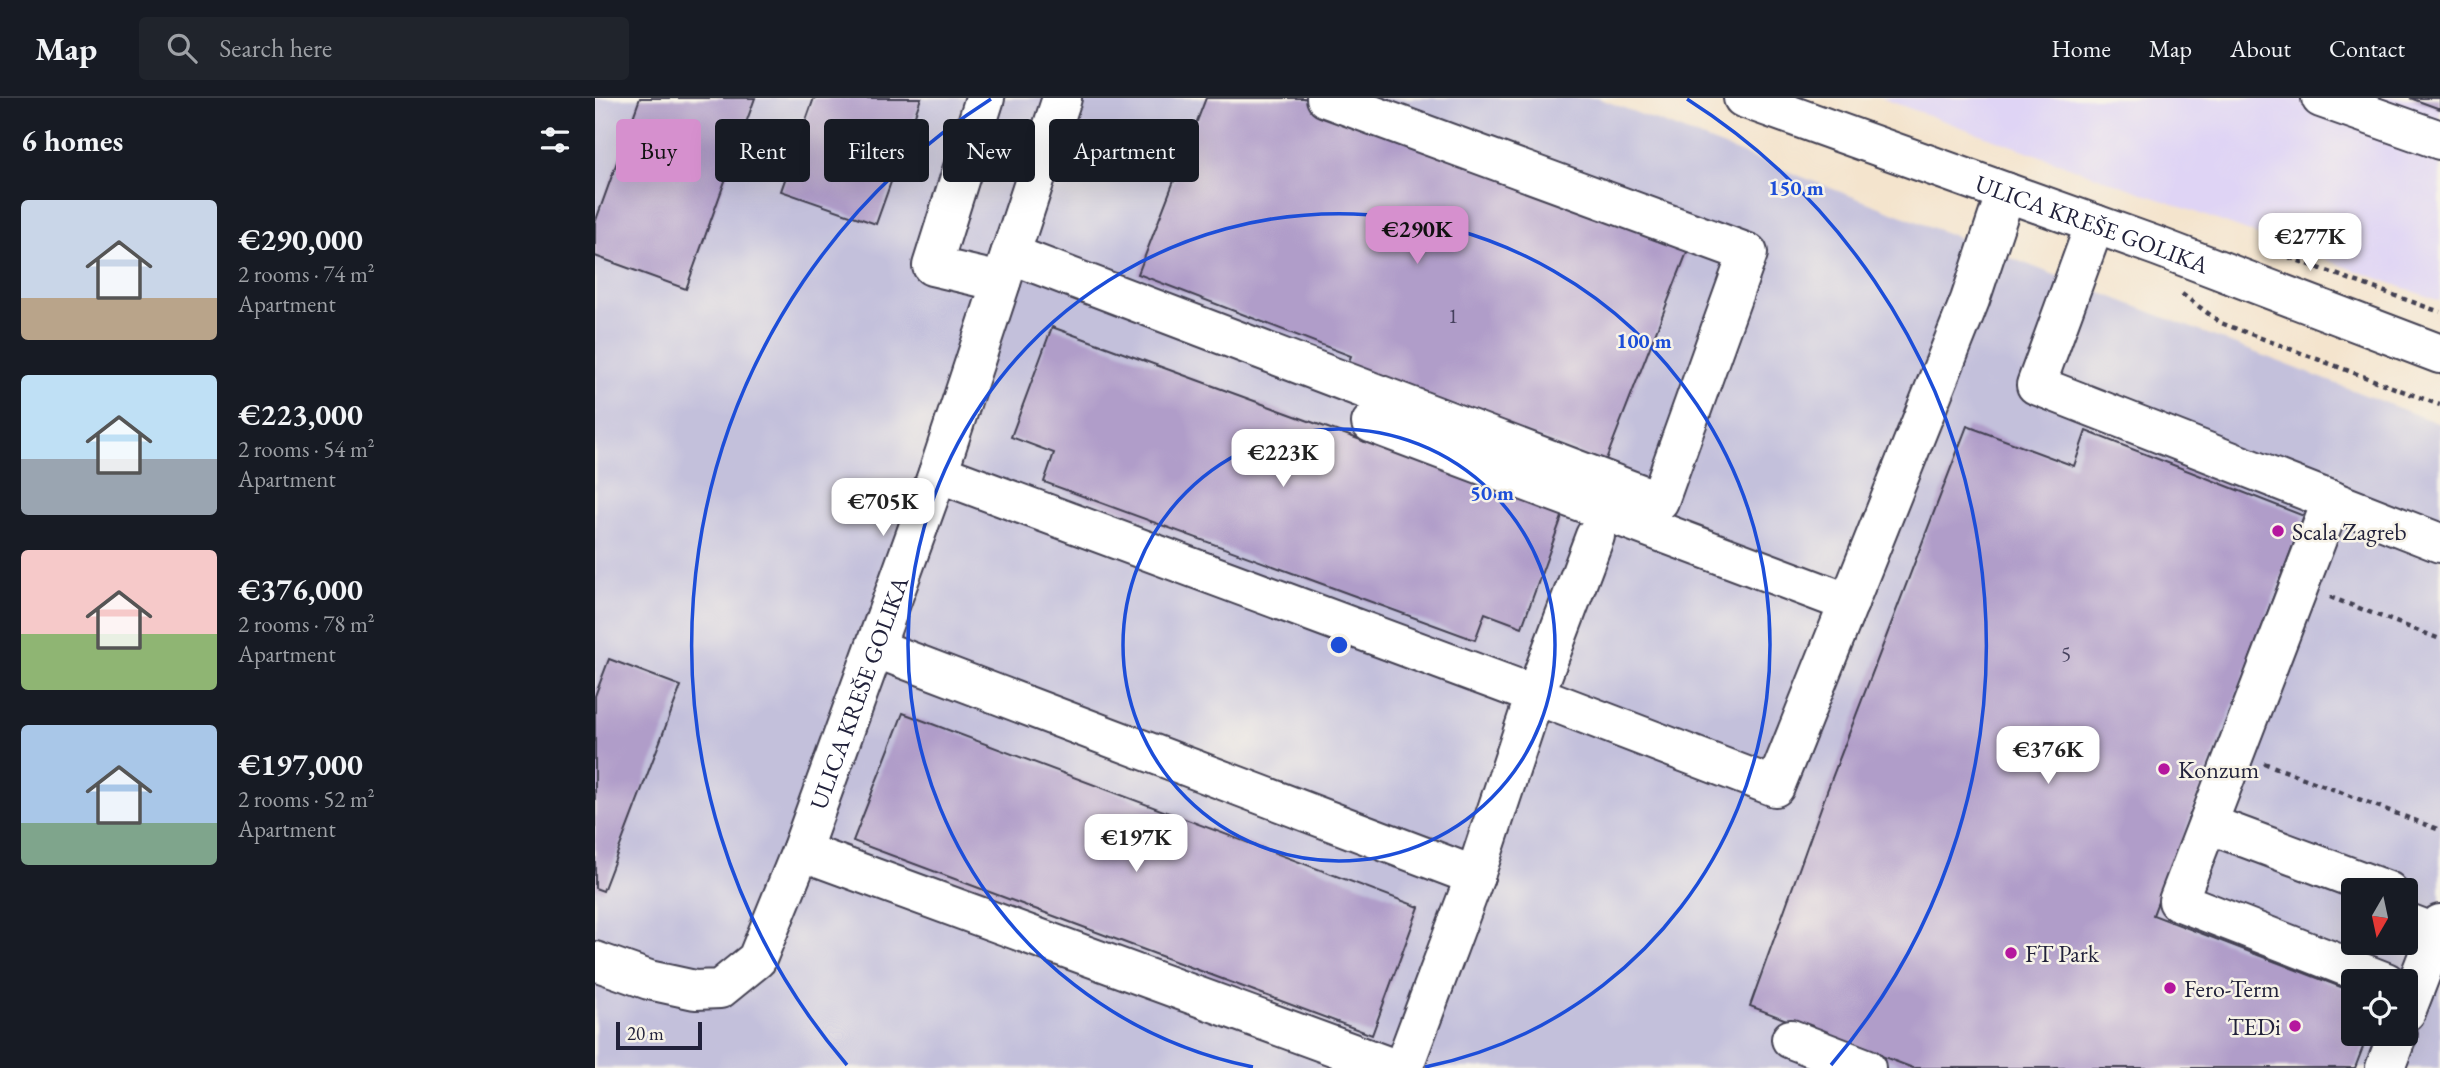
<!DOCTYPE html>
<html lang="en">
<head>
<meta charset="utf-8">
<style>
  :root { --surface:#171b24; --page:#20242c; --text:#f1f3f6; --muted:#9ea1a6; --line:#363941; --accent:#d690ce }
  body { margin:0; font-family:"EB Garamond",serif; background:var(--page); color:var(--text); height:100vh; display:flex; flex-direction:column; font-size:26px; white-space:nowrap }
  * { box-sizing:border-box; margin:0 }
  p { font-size:23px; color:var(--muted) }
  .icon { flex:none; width:38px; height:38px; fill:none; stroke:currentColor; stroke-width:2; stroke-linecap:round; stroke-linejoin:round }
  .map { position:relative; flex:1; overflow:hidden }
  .drawer { display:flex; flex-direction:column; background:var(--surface); width:595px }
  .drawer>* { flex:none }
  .top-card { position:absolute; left:21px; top:21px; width:665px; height:63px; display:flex; gap:14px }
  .needle { width:46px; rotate:189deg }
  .buttons { position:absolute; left:1746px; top:780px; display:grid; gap:14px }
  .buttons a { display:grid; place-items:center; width:77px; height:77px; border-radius:7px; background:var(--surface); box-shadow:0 7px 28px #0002; font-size:35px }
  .scale { position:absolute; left:21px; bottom:18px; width:86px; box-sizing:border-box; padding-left:7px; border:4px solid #22223b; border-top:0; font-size:19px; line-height:24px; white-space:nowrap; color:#22223b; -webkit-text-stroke:5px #f7f3e8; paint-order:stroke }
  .price { position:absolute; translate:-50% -60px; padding:0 16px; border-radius:14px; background:#fff; color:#222; font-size:23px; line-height:46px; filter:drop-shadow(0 2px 4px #0008) }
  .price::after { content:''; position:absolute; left:50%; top:42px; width:21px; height:16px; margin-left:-10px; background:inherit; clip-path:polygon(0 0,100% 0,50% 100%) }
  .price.selected { background:var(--accent); color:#111 }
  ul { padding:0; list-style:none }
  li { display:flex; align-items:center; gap:21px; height:175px; padding:0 21px }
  li span { display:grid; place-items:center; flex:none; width:196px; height:140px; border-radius:7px; color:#555 }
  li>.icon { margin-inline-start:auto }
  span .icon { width:84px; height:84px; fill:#fffc; stroke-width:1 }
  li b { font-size:30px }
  h2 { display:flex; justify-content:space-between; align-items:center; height:84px; padding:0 21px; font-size:30px }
  .chip { padding:0 24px; border-radius:7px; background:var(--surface); box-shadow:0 7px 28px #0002; font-size:24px; line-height:63px }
  .chip.selected { background:var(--accent); color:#111 }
  header { display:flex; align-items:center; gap:42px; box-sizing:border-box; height:98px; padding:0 35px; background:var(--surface); border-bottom:2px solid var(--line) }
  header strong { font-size:33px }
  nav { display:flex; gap:38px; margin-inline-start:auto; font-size:24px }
  .search { width:490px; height:63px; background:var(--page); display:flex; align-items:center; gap:18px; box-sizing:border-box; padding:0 24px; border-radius:7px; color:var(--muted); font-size:26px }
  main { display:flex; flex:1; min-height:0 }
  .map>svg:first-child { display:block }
  .built { fill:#dfd4f5 }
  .industrial { fill:#c3c0db; fill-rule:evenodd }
  .building { fill:#b09dc9 }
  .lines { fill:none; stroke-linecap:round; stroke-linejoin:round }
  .minor-casing { stroke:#423f51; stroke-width:42 }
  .path { stroke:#423f51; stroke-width:4.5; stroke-dasharray:5 5; stroke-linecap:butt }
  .minor { stroke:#fff; stroke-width:38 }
  .ring { fill:none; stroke:#1d4ed8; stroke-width:3.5 }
  .poi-dot { fill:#b5179e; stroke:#f7f3e8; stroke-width:2.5 }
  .labels { text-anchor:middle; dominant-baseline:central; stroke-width:5; stroke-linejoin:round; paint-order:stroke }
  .number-label { font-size:21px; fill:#46415e }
  .street-label { font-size:24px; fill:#22223b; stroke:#f7f3e8 }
  .poi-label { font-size:24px; fill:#22223b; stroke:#f7f3e8; text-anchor:start }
  .centre { fill:#1d4ed8; stroke:#f7f3e8; stroke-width:3.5 }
  .ring-label { font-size:21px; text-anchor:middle; font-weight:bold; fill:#1d4ed8; stroke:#f7f3e8; stroke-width:5; stroke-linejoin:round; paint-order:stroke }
</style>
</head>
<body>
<header>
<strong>Map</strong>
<div class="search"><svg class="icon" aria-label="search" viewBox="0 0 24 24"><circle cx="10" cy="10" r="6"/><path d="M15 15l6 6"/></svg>Search here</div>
<nav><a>Home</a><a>Map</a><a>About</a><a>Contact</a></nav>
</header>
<main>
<section class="drawer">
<h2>6 homes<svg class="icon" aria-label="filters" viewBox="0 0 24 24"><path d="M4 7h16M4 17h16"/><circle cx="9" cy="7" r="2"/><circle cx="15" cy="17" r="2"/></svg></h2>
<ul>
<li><span style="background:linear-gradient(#c9d6e8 70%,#b9a48a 0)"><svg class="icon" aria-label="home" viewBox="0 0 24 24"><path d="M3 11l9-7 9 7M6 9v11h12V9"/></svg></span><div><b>€290,000</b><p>2 rooms · 74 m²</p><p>Apartment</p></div></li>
<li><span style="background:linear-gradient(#bfe0f5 60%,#9aa5b1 0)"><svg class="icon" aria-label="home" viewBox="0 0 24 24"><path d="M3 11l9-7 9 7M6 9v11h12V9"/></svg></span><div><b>€223,000</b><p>2 rooms · 54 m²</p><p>Apartment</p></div></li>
<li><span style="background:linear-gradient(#f6c9c9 60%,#8fb573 0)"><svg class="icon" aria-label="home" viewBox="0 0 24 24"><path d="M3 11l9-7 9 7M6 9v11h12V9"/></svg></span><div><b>€376,000</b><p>2 rooms · 78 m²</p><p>Apartment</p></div></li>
<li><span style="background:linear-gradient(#a9c7e8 70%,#7fa58c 0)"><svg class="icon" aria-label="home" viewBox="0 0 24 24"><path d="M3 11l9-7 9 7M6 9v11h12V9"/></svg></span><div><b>€197,000</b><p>2 rooms · 52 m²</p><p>Apartment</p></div></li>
</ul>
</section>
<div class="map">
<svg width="1845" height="970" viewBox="0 0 1845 970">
  <rect width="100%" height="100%" fill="#f7f3e8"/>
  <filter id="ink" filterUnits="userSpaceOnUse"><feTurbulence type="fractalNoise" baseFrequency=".0143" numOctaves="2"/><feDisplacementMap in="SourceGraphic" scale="14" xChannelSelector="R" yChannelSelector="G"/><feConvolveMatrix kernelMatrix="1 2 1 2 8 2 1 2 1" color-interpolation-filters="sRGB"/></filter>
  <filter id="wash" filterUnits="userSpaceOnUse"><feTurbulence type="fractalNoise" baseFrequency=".00686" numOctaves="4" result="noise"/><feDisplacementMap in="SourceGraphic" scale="28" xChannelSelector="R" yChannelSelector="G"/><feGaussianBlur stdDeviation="1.57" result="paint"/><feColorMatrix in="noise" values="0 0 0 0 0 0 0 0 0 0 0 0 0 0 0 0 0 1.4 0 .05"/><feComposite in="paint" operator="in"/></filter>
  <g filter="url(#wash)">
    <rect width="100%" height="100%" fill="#f4e4cd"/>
    <path class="built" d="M1286,0H1845V203Z"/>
    <path class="industrial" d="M0,0H1003L1845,326V970H0ZM1759,793H1811V845H1759ZM1759,884H1811V936H1759Z"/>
    <g id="blocks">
      <path class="building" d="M45,0H160L91,191L0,158V125Z
        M219,0H326L281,126L186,93Z
        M611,0H709L1094,149L1010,364L752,268L756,258L543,176Z
        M1815,0H1845V11Z
        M457,229L968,416L927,529L890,515L880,542L449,384L459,355L416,339Z
        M1372,328L1479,368L1491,333L1709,418L1558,817L1759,894V936H1773L1760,970H1318L1155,908L1232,693Z
        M14,561L86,588L8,793L0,790V598Z
        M308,615L824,809L777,937L258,743Z"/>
    </g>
  </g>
  <g filter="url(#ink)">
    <use href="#blocks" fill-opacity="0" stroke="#423f51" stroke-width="2"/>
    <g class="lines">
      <g class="minor-casing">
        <g id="minor">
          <path d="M390,0L337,168L406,184"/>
          <path id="s1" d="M1148,0L1564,149L1845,256"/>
          <path d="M1726,0L1845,42"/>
          <path d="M1500,126L1441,287L1845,445"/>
          <path d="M415,156L1064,403L1153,155L731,0"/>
          <path d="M776,325L1254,505"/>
          <path d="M343,375L940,597L880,778L808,970"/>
          <path d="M1737,402L1583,803L1791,884"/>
          <path d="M1000,438L940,597L1180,689L1375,202L1411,94"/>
          <path d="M280,550L880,778"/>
          <path d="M1613,726L1793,793"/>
          <path d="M206,753L798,970"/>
          <path d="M1811,824L1845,837"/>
          <path id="s2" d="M0,863L54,882L100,892L125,891L162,861L206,753L343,375L467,0"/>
          <path d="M1811,914L1845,826"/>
          <path d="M1196,941L1271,970"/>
          <path d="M1790,970L1803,936"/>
        </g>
      </g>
      <path class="path" d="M1685,156L1845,214
        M1587,196L1626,225L1845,307
        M1735,499L1845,541
        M1669,665L1845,732"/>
      <use href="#minor" class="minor"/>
    </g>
  </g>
  <g class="ring">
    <circle cx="744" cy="547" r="216"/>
    <path d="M658 969A431 431 0 1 1 830 969"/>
    <path d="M252 967A647 647 0 0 1 396 1M1092 1A647 647 0 0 1 1236 967"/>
  </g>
  <g class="poi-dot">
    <circle cx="1683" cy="433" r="7"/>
    <circle cx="1569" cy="671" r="7"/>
    <circle cx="1416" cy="855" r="7"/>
    <circle cx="1575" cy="890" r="7"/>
    <circle cx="1700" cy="928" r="7"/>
  </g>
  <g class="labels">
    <g class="number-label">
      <text x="858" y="217">1</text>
      <text x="1471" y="555">5</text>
    </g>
    <g class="street-label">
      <text stroke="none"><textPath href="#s1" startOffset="371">ULICA KREŠE GOLIKA</textPath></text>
      <text stroke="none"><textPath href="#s2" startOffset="462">ULICA KREŠE GOLIKA</textPath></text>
    </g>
    <g class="poi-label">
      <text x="1697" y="433">Scala Zagreb</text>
      <text x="1583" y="671">Konzum</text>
      <text x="1430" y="855">FT Park</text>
      <text x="1589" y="890">Fero-Term</text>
      <text x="1686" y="928" text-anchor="end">TEDi</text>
    </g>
  </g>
  <circle cx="744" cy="547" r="10" class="centre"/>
  <g class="ring-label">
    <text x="1201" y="97">150 m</text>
    <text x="1049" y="250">100 m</text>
    <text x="897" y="402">50 m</text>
  </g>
</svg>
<div class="buttons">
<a><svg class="needle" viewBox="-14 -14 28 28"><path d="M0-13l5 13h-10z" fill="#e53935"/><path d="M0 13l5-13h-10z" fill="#9ea1a6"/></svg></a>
<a><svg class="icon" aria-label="locate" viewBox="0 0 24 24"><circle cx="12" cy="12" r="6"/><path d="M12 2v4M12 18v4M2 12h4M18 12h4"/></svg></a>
</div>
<div class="scale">20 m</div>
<b class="price selected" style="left:822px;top:168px">€290K</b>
<b class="price" style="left:1715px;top:175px">€277K</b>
<b class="price" style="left:688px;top:391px">€223K</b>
<b class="price" style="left:288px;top:440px">€705K</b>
<b class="price" style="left:1453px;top:688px">€376K</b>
<b class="price" style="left:541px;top:776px">€197K</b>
<div class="top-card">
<a class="chip selected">Buy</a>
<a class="chip">Rent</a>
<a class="chip">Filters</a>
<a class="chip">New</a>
<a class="chip">Apartment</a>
</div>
</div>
</main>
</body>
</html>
